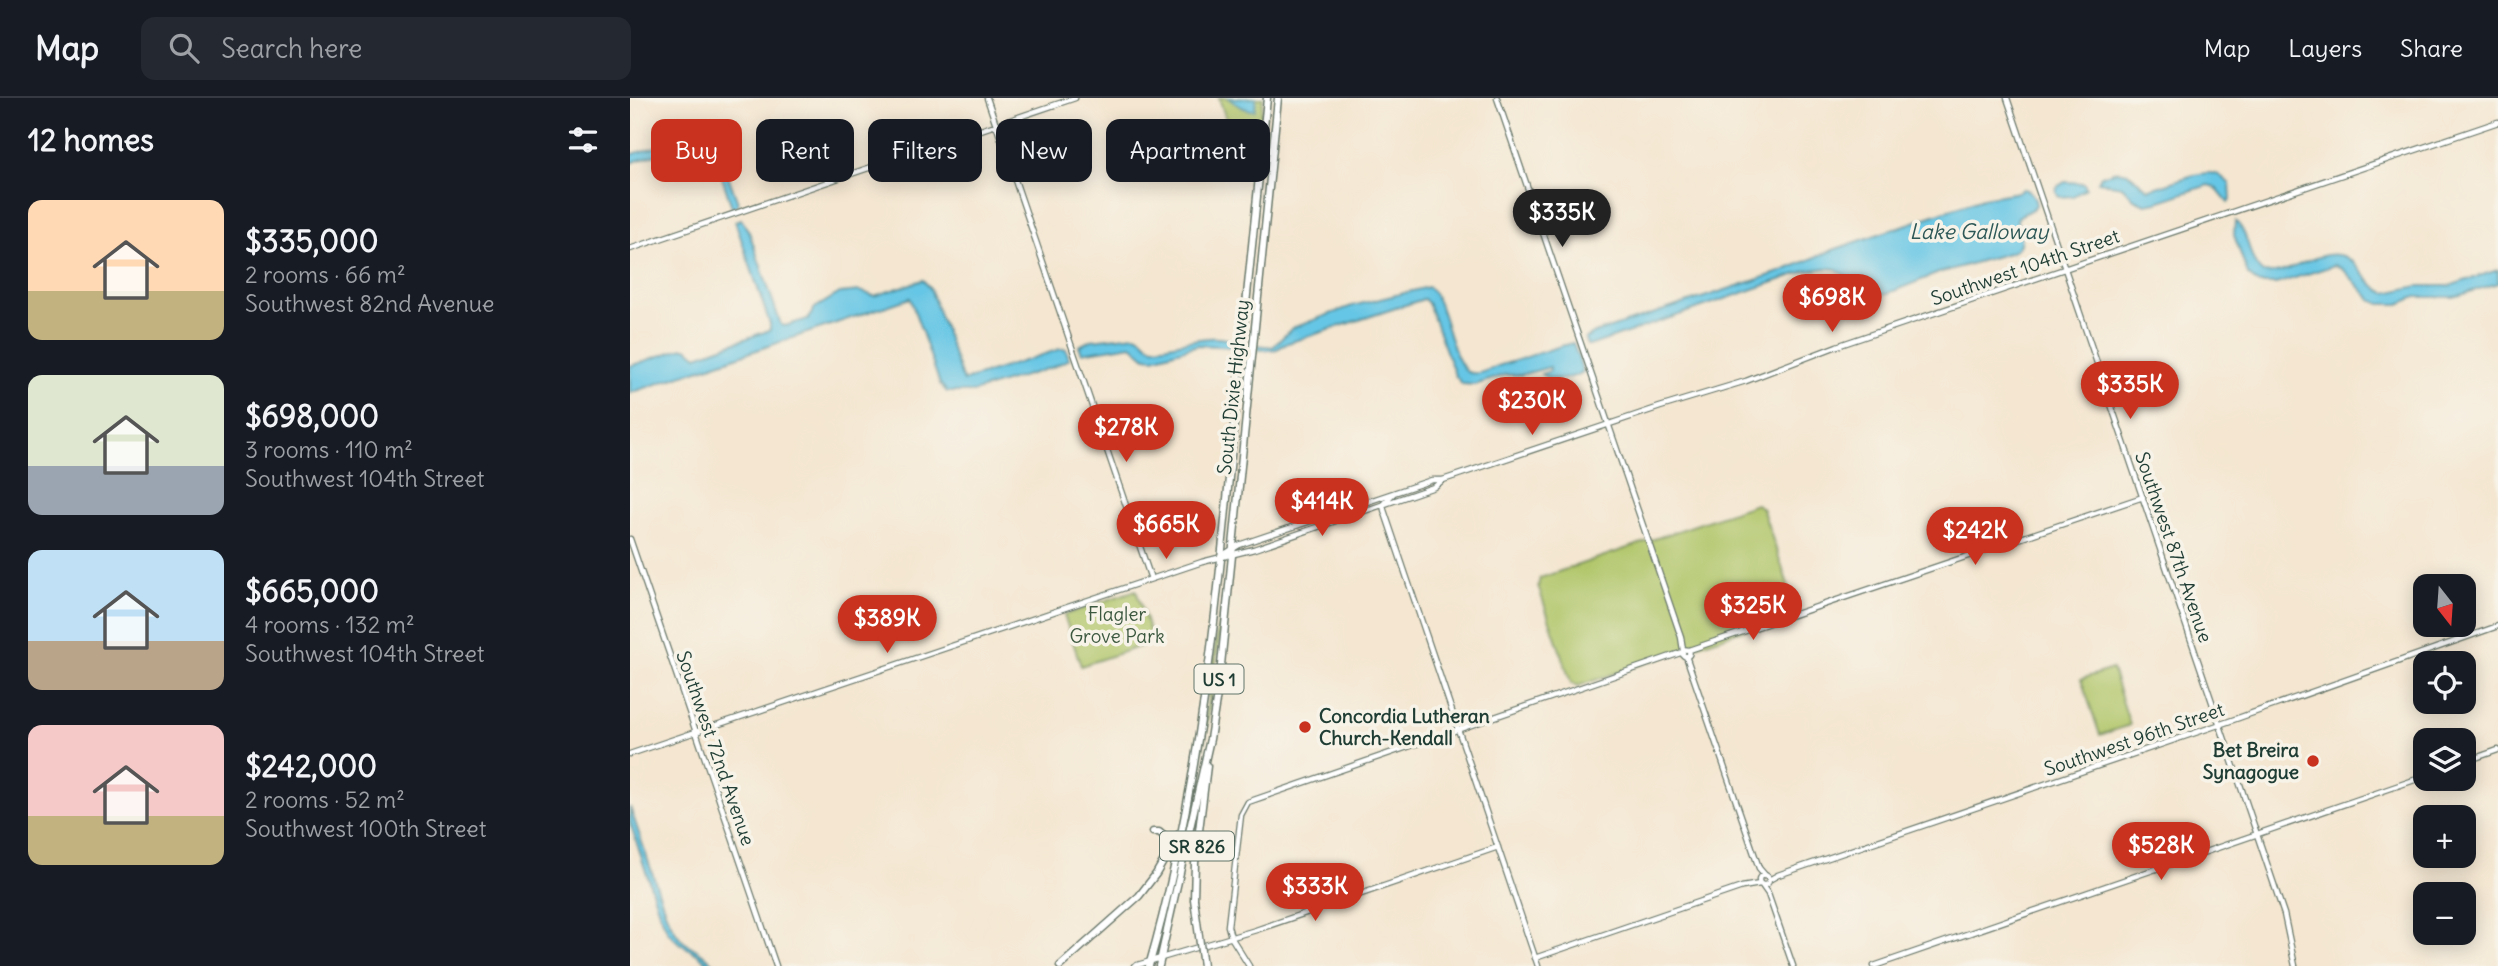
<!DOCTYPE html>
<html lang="en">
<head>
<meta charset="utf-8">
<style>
  :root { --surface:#171b24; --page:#242831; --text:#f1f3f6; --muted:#9ea1a6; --line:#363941; --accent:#c8321e }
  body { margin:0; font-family:Delius,sans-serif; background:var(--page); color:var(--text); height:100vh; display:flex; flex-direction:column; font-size:26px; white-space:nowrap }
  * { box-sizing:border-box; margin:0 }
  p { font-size:23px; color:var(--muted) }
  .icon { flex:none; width:38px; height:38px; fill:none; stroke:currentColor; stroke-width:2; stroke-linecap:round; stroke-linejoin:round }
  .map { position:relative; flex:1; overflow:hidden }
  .panel { display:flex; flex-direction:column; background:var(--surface); width:630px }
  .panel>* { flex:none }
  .guide { position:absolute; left:21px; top:21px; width:665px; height:63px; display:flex; gap:14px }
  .needle { width:46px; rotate:163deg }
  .controls { position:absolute; left:1783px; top:476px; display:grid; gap:14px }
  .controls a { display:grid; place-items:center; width:63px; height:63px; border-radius:14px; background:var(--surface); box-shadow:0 4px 18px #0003; font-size:35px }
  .price { position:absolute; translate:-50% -60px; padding:0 16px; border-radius:24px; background:var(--accent); color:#fff; font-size:23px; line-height:46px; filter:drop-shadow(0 2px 4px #0008) }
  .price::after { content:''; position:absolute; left:50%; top:42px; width:21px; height:16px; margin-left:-10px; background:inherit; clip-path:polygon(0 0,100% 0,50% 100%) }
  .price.on { background:#222; color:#fff }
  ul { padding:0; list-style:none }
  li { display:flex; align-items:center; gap:21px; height:175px; padding:0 28px }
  li span { display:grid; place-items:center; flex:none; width:196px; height:140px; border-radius:14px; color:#555 }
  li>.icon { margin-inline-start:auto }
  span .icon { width:84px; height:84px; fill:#fffc; stroke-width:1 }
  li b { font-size:30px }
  h2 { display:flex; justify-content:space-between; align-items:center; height:84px; padding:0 28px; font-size:30px }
  .pill { padding:0 24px; border-radius:14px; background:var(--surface); box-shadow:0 4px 18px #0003; font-size:24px; line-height:63px }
  .pill.on { background:var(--accent); color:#fff }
  header { display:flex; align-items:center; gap:42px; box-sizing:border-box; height:98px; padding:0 35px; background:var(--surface); border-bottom:2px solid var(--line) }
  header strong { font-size:33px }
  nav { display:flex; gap:38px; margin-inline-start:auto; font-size:24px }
  .search { width:490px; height:63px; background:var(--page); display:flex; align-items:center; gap:18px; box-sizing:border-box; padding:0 24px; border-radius:14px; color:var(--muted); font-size:26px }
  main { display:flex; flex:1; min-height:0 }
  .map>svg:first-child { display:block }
  .green { fill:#b1c66b; stroke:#688250; stroke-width:2 }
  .water { fill:#66c6e5; stroke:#42828c; stroke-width:2 }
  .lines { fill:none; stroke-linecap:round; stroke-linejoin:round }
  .secondary-casing { stroke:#6a786b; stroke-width:7 }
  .highway-casing { stroke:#6a786b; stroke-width:9 }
  .secondary { stroke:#fff; stroke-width:4.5 }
  .highway { stroke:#fff; stroke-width:6 }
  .highway-bridge-casing { stroke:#6a786b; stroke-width:9; stroke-linecap:butt }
  .highway-bridge { stroke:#fff; stroke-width:6 }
  .poi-dot { fill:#c8321e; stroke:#f7f3e8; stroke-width:2.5 }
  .labels { text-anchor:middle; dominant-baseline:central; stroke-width:7; stroke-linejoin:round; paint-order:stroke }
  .shield { fill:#f7f3e8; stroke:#60746a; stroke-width:2 }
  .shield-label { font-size:18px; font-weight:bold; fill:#1f3d34 }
  .street-label { font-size:19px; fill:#1f3d34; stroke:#f7f3e8 }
  .park-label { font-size:19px; fill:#3c583f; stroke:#f7f3e8 }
  .poi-label { font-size:19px; font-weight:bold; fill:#1f3d34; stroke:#f7f3e8; text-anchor:start }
  .water-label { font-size:21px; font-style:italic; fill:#2d5857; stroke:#f7f3e8 }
</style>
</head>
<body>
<header>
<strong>Map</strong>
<div class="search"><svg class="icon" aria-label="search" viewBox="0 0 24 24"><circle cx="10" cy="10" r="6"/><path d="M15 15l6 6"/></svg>Search here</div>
<nav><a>Map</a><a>Layers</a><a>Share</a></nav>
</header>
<main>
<section class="panel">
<h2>12 homes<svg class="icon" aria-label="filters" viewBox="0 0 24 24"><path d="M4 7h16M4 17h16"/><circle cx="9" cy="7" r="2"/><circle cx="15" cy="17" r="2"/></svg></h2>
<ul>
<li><span style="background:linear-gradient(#ffd9b3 65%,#c2b280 0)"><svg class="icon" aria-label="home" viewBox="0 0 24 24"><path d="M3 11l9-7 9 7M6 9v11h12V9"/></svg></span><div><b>$335,000</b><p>2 rooms · 66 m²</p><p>Southwest 82nd Avenue</p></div></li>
<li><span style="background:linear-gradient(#dfe7d0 65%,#9aa5b1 0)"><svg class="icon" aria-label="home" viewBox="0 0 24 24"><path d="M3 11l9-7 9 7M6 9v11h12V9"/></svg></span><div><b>$698,000</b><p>3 rooms · 110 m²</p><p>Southwest 104th Street</p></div></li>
<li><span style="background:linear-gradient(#bfe0f5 65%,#b9a48a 0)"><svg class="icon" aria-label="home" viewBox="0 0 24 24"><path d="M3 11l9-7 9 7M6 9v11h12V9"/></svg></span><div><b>$665,000</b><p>4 rooms · 132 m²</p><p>Southwest 104th Street</p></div></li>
<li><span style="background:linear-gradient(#f6c9c9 65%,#c2b280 0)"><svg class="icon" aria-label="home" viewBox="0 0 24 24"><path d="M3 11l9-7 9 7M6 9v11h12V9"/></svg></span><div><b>$242,000</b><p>2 rooms · 52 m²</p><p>Southwest 100th Street</p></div></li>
</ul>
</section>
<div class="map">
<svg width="1868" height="868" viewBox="0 0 1868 868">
  <rect width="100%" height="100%" fill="#f7f3e8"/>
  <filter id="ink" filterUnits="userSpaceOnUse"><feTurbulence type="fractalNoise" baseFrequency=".0143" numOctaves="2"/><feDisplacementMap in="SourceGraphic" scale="14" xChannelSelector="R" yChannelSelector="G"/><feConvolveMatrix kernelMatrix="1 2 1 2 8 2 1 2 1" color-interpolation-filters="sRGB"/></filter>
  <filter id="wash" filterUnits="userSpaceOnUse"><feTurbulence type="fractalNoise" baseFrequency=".00686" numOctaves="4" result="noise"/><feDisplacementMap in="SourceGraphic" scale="28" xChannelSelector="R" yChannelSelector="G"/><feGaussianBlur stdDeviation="1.57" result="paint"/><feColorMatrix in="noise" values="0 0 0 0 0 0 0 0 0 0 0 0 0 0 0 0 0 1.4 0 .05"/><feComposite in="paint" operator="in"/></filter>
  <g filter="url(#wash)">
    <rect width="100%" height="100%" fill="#f4e6d0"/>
    <path class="green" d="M589,0H633L627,61L611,66Z
      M1126,406L1132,410L1166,510L1163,515L948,588L941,585L908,488L910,480Z
      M506,492L523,544L451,568L434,517Z
      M590,512L591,530L577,628L554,746L533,835L569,666Z
      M1482,571L1500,627L1470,637L1451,581Z
      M1559,729L1566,750L1546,757L1539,736Z"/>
    <path class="water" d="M599,0H626L625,12C618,14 603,5 599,0Z
      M81,31L108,105L106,109H102L87,65L64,44L0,65V57Z
      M1486,73L1498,75L1518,91C1537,88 1568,71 1586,76C1591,77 1596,83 1600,86L1601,101L1598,105L1585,89L1578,87L1527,104L1515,106L1504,101L1492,88L1468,84L1471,78Z
      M1435,84L1454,85L1456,90L1443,98L1429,99L1426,93L1427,89Z
      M1393,91C1401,92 1405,99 1406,107C1401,115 1392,113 1387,121C1387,133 1398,145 1382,154L1309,175L1256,196L1240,198L1230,196L1216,178L1206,171L1197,170L1176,173L962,247H957L955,241L965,235L1150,174L1203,152L1353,100L1388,94Z
      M111,121L119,134L151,227L155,228L178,221L185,210L210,195L230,193L244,198L293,182L300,190L333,283L430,251H436L439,261L423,269L343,294H317L310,286L280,200L0,295V268L53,250H57L67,258L140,232V226L105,123Z
      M1605,123C1621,136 1617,163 1633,175C1659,179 1682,153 1709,157C1729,160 1736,188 1756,195L1788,188H1819L1868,172V185L1824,199H1786L1769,206H1750L1742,202L1713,171L1705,167L1646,186H1629L1618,177L1604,137Z
      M798,189C815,201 818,255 837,274C851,279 861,269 874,266C897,260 920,250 943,245L953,274C940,281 923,285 911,276L920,273V269L891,277H875L845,287L832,286L825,277L798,205L794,201L658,245L645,252H627V247L643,249L662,230L722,208Z
      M505,237C514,238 516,248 524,249C554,247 576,233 607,244L606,249L568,247L524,260L516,259L502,247L452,255L449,248L461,242Z
      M0,709L36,816C41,826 45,836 54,844C66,852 76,856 85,868H80L70,858L48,844L38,834L28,811L0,724Z"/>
  </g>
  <g filter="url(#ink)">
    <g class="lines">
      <g class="secondary-casing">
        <path id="secondary" d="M357,0L521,481
          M867,0L1051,539L1053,552
          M1377,0L1654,816L1665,868
          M0,151L445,0
          M764,395L753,406L754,412L908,868
          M0,441L146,868
          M593,457L609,447L802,382H812
          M1052.5 555a3.5 3.5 0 1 1 7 0a3.5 3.5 0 1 1-7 0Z
          M1059,552L1513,399
          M1056,558L1129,770L1135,777
          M0,656L572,464L624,451L804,389L813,382L1030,309L1116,283L1207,248L1868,24
          M1834,664L1868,652
          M1129 782a5 5 0 1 1 10 0a5 5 0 1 1-10 0Z
          M1139,782L1148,777L1597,624L1868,528
          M1131,786L1138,796L1163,868
          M905,860L1112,789L1130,786
          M504,868L626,832L868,749
          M619,868L601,839L598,828L611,717L618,704L1053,554
          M1244,868L1796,678"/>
      </g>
      <g class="highway-casing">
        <path id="highway" d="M523,734H529L535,739L536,755
          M564,801L565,765L577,668
          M430,868L509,798L526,776L549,736
          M519,868C571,688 588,501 605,315C615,210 626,105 637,0
          M529,868L580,641L590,577L648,0"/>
      </g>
      <use href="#secondary" class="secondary"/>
      <use href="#highway" class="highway"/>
      <g class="highway-bridge-casing">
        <path id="highway-bridge" d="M564,801L573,868"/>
      </g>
      <use href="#highway-bridge" class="highway-bridge"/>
    </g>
  </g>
  <g class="poi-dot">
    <circle cx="675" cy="629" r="7"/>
    <circle cx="1683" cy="663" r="7"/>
  </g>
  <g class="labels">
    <g class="shield">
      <rect x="564.5" y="566.5" width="49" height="29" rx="5"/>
      <rect x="530" y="733.5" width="74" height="29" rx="5"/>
    </g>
    <g class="shield-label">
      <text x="589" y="581">US 1</text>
      <text x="567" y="748">SR 826</text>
    </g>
    <g class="street-label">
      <text transform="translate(1395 169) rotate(-19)">Southwest 104th Street</text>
      <text transform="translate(603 289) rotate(-84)">South Dixie Highway</text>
      <text transform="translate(1544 449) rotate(71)">Southwest 87th Avenue</text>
      <text transform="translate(1504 641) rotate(-19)">Southwest 96th Street</text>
      <text transform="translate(86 650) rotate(71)">Southwest 72nd Avenue</text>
    </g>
    <g class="park-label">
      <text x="487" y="516">Flagler<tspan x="487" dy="22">Grove Park</tspan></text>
    </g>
    <g class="poi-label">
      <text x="689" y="618">Concordia Lutheran<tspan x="689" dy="22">Church-Kendall</tspan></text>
      <text x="1669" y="652" text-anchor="end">Bet Breira<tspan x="1669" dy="22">Synagogue</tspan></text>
    </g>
    <g class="water-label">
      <text x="1349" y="133">Lake Galloway</text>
    </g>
  </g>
</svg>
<div class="controls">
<a><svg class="needle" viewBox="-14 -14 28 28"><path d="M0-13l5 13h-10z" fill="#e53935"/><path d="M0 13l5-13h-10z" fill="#9ea1a6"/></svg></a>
<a><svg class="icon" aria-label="locate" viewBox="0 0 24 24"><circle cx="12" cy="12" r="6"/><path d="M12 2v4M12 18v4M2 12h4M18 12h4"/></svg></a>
<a><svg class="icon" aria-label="layers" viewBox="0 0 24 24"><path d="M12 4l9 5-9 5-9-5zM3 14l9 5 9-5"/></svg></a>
<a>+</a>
<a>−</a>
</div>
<b class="price on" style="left:932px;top:151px">$335K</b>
<b class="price" style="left:1202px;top:236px">$698K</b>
<b class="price" style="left:1500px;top:323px">$335K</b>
<b class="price" style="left:902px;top:339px">$230K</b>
<b class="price" style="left:496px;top:366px">$278K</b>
<b class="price" style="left:692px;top:440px">$414K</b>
<b class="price" style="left:536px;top:463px">$665K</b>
<b class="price" style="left:1345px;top:469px">$242K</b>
<b class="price" style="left:1123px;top:544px">$325K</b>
<b class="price" style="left:257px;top:557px">$389K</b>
<b class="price" style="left:1531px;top:784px">$528K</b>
<b class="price" style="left:685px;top:825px">$333K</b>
<div class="guide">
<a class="pill on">Buy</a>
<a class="pill">Rent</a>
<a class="pill">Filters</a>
<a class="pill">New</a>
<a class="pill">Apartment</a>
</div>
</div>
</main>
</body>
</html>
